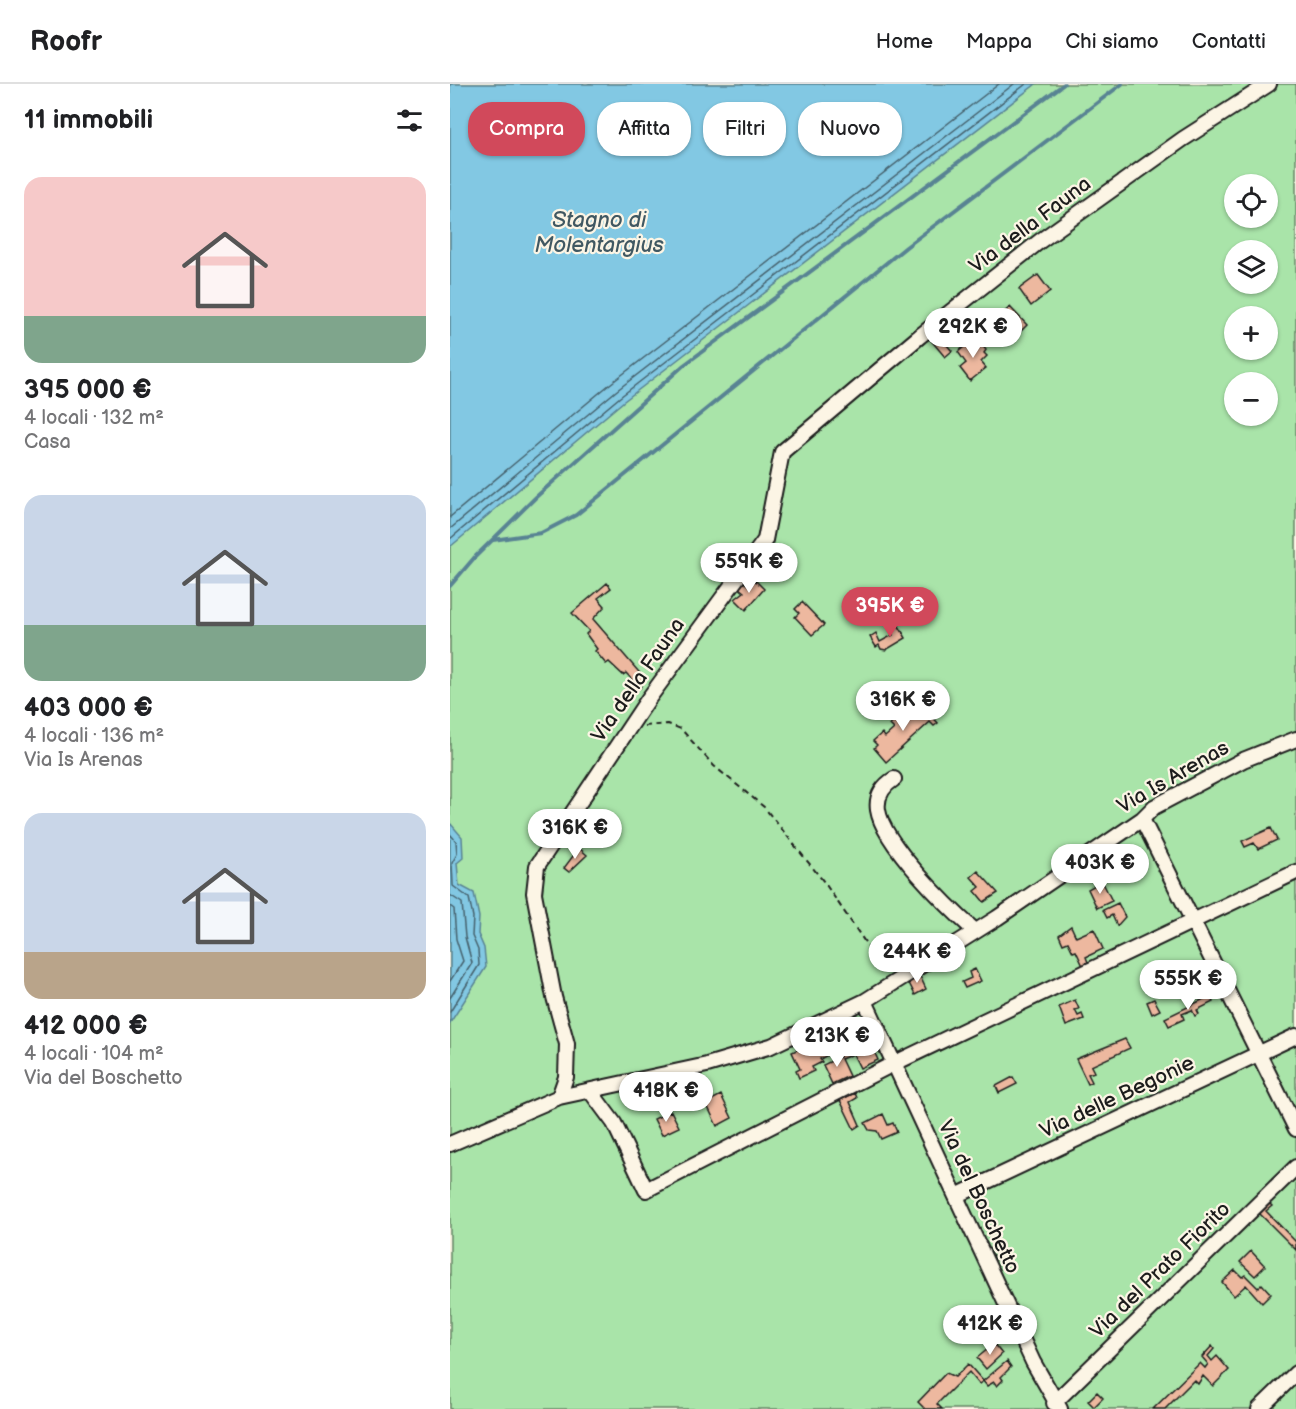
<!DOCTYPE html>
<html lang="it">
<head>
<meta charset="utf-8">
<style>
  :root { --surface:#fff; --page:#f2f2f2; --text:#202124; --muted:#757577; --line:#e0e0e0; --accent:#d1495b }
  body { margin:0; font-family:"Balsamiq Sans",sans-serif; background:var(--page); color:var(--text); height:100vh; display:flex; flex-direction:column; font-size:22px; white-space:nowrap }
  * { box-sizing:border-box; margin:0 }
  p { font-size:20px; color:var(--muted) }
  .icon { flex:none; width:33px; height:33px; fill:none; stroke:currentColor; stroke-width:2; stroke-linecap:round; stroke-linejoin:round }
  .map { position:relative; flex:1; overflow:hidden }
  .sheet { display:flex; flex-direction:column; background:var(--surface); width:450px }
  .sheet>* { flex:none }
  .guide { position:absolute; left:18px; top:18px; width:570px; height:54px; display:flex; gap:12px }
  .buttons { position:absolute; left:774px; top:90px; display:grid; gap:12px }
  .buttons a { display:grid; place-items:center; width:54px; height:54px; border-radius:50%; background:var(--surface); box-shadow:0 2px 4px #0004; font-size:30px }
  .price { position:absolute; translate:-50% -51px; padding:0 14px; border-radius:21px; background:#fff; color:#222; font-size:20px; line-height:39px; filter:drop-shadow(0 2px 3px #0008) }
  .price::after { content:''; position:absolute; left:50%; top:36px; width:18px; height:14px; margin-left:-9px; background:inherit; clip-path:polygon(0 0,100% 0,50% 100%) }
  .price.active { background:var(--accent); color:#fff }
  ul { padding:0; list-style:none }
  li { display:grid; align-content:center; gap:12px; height:318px; padding:0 24px }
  li span { display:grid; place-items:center; height:186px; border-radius:18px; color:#555 }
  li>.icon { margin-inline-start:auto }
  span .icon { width:108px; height:108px; fill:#fffc; stroke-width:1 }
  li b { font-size:26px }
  h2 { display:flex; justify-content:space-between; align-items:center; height:72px; padding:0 24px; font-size:26px }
  .tag { padding:0 21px; border-radius:24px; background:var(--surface); box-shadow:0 2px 4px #0004; font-size:21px; line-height:54px }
  .tag.active { background:var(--accent); color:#fff }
  header { display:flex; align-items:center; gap:36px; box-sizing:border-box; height:84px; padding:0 30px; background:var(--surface); border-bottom:2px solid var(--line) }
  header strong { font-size:28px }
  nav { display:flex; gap:33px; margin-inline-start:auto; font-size:21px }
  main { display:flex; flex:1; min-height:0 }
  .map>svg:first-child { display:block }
  .green { fill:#a9e4a9; stroke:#628062; stroke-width:1.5; fill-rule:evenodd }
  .water { fill:#82c8e3; stroke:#598393; stroke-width:1.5 }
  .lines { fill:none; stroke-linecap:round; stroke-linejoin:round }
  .shore { stroke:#45616c; stroke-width:1.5 }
  .stream { stroke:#598393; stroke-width:4 }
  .building { fill:#edb89f; stroke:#1c1c1c; stroke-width:1.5 }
  .minor-casing { stroke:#1c1c1c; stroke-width:18 }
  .path { stroke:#1c1c1c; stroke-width:2; stroke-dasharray:6 4.5; stroke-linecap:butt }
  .minor { stroke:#fcf5e5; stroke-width:14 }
  .labels { text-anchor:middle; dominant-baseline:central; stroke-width:4.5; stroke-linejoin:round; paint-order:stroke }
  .street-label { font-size:21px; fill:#1c1c1c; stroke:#fcf5e5 }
  .water-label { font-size:22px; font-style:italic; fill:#405862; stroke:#fcf5e5 }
</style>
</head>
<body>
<header>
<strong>Roofr</strong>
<nav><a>Home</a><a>Mappa</a><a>Chi siamo</a><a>Contatti</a></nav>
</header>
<main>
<section class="sheet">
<h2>11 immobili<svg class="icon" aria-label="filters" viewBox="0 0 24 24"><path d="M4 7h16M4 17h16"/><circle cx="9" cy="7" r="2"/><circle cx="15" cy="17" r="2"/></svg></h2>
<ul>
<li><span style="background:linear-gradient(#f6c9c9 75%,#7fa58c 0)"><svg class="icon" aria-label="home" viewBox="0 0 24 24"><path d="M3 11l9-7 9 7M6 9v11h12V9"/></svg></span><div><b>395 000 €</b><p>4 locali · 132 m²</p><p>Casa</p></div></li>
<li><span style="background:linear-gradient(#c9d6e8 70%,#7fa58c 0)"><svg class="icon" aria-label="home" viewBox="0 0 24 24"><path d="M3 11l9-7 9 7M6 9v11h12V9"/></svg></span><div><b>403 000 €</b><p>4 locali · 136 m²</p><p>Via Is Arenas</p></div></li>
<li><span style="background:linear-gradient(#c9d6e8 75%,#b9a48a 0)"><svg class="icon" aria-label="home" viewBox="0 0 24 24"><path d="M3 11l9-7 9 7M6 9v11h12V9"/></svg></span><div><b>412 000 €</b><p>4 locali · 104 m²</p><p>Via del Boschetto</p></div></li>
</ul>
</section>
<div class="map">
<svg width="846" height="1325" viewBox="0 0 846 1325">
  <rect width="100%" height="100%" fill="#fcf5e5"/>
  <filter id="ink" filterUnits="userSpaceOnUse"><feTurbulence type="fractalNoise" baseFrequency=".0167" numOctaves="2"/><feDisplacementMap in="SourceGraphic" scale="12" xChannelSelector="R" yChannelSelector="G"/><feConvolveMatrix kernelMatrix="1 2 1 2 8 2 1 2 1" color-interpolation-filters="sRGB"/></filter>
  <g filter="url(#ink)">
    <path class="green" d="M0,0H846V1325H0ZM784,100H818V134H784ZM784,166H818V200H784ZM784,232H818V266H784ZM784,298H818V332H784Z"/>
    <path class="water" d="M0,0H586L174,317L0,463Z
      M0,739L12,753L13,774L7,779L9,801L24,809L29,833L28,850L34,864L36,883L0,939Z"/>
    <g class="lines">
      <path class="shore" d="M0,433L160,300L549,0
        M0,445L166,307L564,0
        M0,455L170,313L576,0
        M0,750L6,757L7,770L2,779L3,802L19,814L23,833L22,852L28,866L29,881L0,928
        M0,811L12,819L15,853L22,879L0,914
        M0,822L4,825L6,855L13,877L0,897"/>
      <path class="stream" d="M43,456L91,449L126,431L456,163L672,0
        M0,502L24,474L86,413L234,281L614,0"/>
    </g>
    <path class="building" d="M588,191L600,207L581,222L569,205Z
      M560,223L577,241L567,251L549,233Z
      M487,249L502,267L495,273L480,255Z
      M526,253L536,266L534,269L537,272L531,278L536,284L520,297L510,284L516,279L508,268Z
      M305,496L314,505L296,526L285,515L294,508L289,504L294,498L299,502Z
      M157,499L161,504L148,514L155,522L143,535L195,595L190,604L176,589L173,591L159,578L156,580L145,567L147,565L136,550L139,547L122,529Z
      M352,518L374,541L362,551L345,533L349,529L345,525Z
      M446,537L456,554L436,566L431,565L429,561L426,563L420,553L426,549L430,558L443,551L438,542Z
      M471,620L488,639L484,642L480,638L436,678L424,664L427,661L423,657L432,649L435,653L444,645L440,641L450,632L453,636Z
      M821,744L827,756L808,765L804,759L795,763L792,757Z
      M129,764L137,771L119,788L114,784Z
      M528,787L548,809L534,818L525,807L530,803L521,793Z
      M652,797L662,817L647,824L638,805Z
      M668,819L675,833L667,842L662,831L657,834L653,826Z
      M621,842L626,853L644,845L653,865L636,873L639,881L634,884L626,867L623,868L618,858L613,860L609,851Z
      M525,885L531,897L515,904L512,898L521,894L519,888Z
      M468,888L476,905L465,911L457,895Z
      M760,912L763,918L747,926L749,930L745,932L742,926L732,930L734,935L719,942L715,934Z
      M704,915L710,926L702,930L697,918Z
      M625,916L629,925L625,926L628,932L632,930L634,935L616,942L609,923Z
      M386,948L393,963L370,975L372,978L362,983L364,987L349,994L346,987L350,985L342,968L362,959L359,952L365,949L374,965L376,964L372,956Z
      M675,955L680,964L641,982L644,988L638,990L642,998L638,1000L626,975Z
      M419,957L428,976L410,984L401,966Z
      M398,965L401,971L391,975L399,992L382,1000L373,981L390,973L388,969Z
      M220,993L225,1005L216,1009L213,1003L209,1004L218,1021L208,1025L199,1007L209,1003L206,997Z
      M563,993L567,1000L549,1009L546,1002Z
      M405,1009L407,1014L400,1018L410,1041L404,1045L390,1016Z
      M271,1011L282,1034L267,1042L256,1019Z
      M221,1027L229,1043L212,1051L204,1035Z
      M433,1030L438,1041L443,1039L447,1048L431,1055L427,1047L419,1046L415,1039Z
      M819,1119L822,1122L816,1127L846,1158V1166L809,1129Z
      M801,1167L815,1182L805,1192L790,1178Z
      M785,1186L792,1193L795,1191L808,1204L812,1200L821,1210L812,1219L796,1201L784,1212L772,1198Z
      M544,1260L552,1270L536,1285L527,1274Z
      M762,1262L764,1265L758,1272L762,1277L767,1272L779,1286L763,1302L753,1292L748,1300L744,1296L715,1325H703L750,1279L755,1284L758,1280L752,1273Z
      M557,1277L561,1283L551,1293L553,1296L547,1302L544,1298L537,1302L533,1297Z
      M518,1280L533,1297L529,1300L519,1288L487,1320L492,1325H475L468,1318L496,1289L505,1293Z
      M647,1308L653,1314L644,1323L638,1317Z"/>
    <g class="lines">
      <g class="minor-casing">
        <path id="minor" d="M444,695C433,702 426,712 428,726C433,760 499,824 525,847
          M692,735L846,1045
          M415,917L583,1278L610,1325
          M141,1008L164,1039L196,1106L443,980L846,788
          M109,1013L257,981L321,962L415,917L547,834L692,735L704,723L793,676L846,655
          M0,1060L109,1013L116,993L117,960L104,913L84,809L87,782L199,614L315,456L332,368L470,252L590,157L733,55L819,0
          M506,1112L846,952
          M604,1319L846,1083
          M809,1325L846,1289"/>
      </g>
      <path class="path" d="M194,642L218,640L231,645L264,682L314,723L374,798L436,889"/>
      <use href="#minor" class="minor"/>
    </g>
  </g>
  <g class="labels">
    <g class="street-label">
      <text transform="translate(580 141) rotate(-37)">Via della Fauna</text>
      <text transform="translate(188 596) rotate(-55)">Via della Fauna</text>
      <text transform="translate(723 693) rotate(-30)">Via Is Arenas</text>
      <text transform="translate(667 1013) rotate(-25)">Via delle Begonie</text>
      <text transform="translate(529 1113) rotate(65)">Via del Boschetto</text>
      <text transform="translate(710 1186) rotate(-44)">Via del Prato Fiorito</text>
    </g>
    <g class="water-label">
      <text x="149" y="136">Stagno di<tspan x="149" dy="25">Molentargius</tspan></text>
    </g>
  </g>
</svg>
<div class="buttons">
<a><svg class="icon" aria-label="locate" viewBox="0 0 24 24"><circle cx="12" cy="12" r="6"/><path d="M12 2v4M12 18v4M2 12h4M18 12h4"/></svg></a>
<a><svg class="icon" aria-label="layers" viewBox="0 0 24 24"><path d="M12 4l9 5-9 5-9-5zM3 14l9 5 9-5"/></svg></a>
<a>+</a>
<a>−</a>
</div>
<b class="price" style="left:523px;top:275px">292K €</b>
<b class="price" style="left:299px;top:510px">559K €</b>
<b class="price active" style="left:440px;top:554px">395K €</b>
<b class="price" style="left:453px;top:648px">316K €</b>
<b class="price" style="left:125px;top:776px">316K €</b>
<b class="price" style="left:650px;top:811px">403K €</b>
<b class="price" style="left:467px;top:900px">244K €</b>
<b class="price" style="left:738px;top:927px">555K €</b>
<b class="price" style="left:387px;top:984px">213K €</b>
<b class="price" style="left:216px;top:1039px">418K €</b>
<b class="price" style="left:540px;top:1272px">412K €</b>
<div class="guide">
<a class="tag active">Compra</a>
<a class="tag">Affitta</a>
<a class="tag">Filtri</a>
<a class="tag">Nuovo</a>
</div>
</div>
</main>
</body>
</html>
